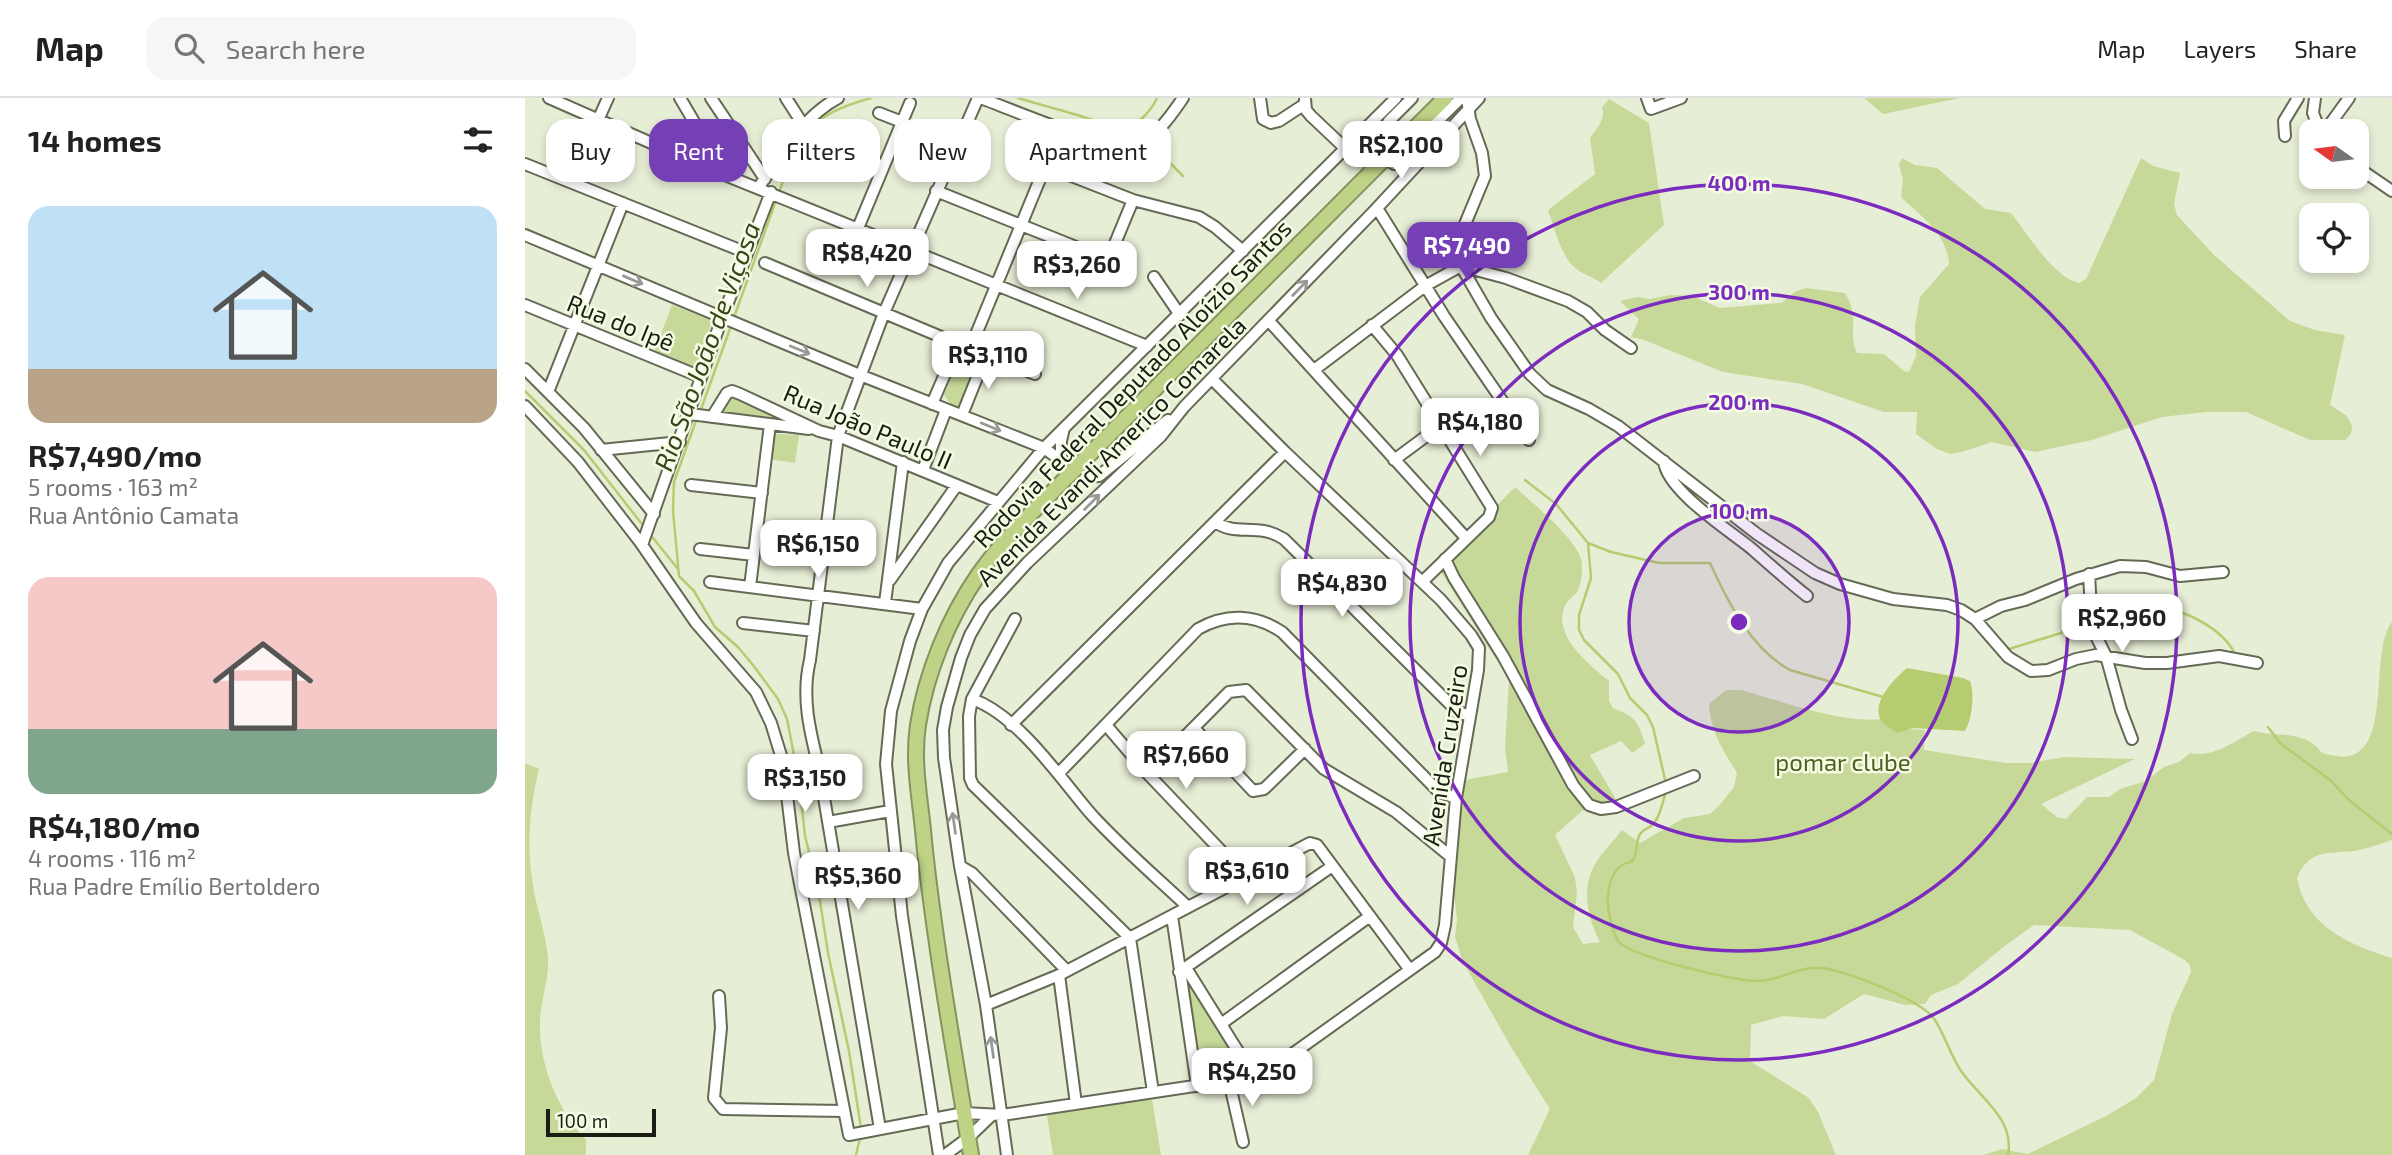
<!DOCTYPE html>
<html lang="en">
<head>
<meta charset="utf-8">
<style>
  :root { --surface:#fff; --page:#f6f6f6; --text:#222; --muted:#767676; --line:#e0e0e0; --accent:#753fb6 }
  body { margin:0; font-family:"Exo 2",sans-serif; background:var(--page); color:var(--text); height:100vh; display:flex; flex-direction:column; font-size:26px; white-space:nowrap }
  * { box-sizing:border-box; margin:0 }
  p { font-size:23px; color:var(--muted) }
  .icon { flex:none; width:38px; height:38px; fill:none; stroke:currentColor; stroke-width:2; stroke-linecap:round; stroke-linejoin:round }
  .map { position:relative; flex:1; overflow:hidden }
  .drawer { display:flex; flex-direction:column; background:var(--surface); width:525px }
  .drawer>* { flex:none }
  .banner { position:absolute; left:21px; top:21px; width:665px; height:63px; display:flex; gap:14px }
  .needle { width:46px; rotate:284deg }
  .fabs { position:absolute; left:1774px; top:21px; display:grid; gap:14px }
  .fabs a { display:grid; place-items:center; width:70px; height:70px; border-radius:14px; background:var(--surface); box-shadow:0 4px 10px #0003; font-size:35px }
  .scale { position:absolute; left:21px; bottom:18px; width:110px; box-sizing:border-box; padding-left:7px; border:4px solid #1b1d14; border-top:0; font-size:19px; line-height:24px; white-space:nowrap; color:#1b1d14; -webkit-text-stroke:5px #f4fce3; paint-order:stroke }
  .price { position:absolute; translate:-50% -60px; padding:0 16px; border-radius:14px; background:#fff; color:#222; font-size:23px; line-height:46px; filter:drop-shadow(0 2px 4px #0008) }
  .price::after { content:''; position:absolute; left:50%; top:42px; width:21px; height:16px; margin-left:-10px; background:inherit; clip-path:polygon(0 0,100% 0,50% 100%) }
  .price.selected { background:var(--accent); color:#fff }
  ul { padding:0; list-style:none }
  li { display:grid; align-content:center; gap:14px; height:371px; padding:0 28px }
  li span { display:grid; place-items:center; height:217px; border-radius:21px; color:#555 }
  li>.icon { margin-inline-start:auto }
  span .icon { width:126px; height:126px; fill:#fffc; stroke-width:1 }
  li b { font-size:30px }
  h2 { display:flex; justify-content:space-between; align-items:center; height:84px; padding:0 28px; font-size:30px }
  .chip { padding:0 24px; border-radius:21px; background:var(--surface); box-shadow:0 4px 10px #0003; font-size:24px; line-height:63px }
  .chip.selected { background:var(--accent); color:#fff }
  header { display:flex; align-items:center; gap:42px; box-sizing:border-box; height:98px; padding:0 35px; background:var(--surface); border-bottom:2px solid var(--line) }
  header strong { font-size:33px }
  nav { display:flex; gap:38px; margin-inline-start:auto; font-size:24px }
  .search { width:490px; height:63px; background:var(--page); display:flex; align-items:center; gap:18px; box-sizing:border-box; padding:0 24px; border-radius:21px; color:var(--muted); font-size:26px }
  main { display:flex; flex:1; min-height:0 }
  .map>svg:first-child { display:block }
  .green { fill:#c7d999 }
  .water { fill:#b5cc71 }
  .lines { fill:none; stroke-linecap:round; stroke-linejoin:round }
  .stream { stroke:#b5cc71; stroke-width:2.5 }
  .minor-casing { stroke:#646a55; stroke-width:14 }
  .highway-casing { stroke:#85935e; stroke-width:18 }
  .minor { stroke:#fff; stroke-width:10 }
  .highway { stroke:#bed386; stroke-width:14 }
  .highway-bridge-casing { stroke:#85935e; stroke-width:18; stroke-linecap:butt }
  .highway-bridge { stroke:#bed386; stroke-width:14 }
  .oneway { stroke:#989995 }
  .ring { fill:none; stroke:#7b2cbf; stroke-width:3.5 }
  .labels { text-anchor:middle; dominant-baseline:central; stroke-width:5; stroke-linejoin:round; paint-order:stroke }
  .street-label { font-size:24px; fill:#1b1d14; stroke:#f4fce3 }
  .park-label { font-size:24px; fill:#515f1f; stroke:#f4fce3 }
  .water-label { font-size:26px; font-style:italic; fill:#39421c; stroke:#f4fce3 }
  .centre { fill:#7b2cbf; stroke:#f4fce3; stroke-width:3.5 }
  .ring-label { font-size:21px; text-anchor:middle; font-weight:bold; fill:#7b2cbf; stroke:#f4fce3; stroke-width:5; stroke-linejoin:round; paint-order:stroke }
</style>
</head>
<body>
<header>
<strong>Map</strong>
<div class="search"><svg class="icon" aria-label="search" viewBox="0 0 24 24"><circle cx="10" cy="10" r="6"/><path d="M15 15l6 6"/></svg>Search here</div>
<nav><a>Map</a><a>Layers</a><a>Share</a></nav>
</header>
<main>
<section class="drawer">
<h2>14 homes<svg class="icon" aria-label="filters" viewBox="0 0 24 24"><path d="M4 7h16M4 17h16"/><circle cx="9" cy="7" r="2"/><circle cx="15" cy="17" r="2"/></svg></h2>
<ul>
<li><span style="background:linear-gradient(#bfe0f5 75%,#b9a48a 0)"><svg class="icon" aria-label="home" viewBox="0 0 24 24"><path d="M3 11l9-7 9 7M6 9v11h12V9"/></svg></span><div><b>R$7,490/mo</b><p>5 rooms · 163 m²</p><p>Rua Antônio Camata</p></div></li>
<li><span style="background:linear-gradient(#f6c9c9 70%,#7fa58c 0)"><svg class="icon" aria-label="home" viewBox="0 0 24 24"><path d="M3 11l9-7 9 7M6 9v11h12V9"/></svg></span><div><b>R$4,180/mo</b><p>4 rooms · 116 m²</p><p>Rua Padre Emílio Bertoldero</p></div></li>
</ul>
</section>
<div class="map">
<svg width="1867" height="1057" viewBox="0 0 1867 1057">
  <rect width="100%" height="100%" fill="#e7eed6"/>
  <path class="green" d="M1339,0H1435L1358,16Z
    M1084,1L1124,25L1139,127L1076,185C1068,178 1057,177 1048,168C1035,155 1029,129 1023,112L1070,76L1065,40C1072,29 1081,22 1077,9Z
    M1377,60L1390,67L1412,70L1460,111L1486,115C1502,135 1529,180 1554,185L1561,181L1616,60L1628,68L1655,75L1649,106L1652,117L1689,157L1765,223L1790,232L1820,237L1805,307L1822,318L1827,328L1826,336L1820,342H1785L1721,314H1681L1637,319L1567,342L1510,354L1467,344L1437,354L1425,356L1412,351L1391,336L1392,314H1359L1277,286L1198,274L1119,242L1106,239L1114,221L1095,203L1112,199L1125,201L1145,197L1167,198L1195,210L1256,205L1271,193L1281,190L1320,195C1336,221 1322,233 1332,255L1359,256L1379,273L1384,274L1391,258L1390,227L1395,199L1424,166C1422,136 1397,119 1376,99L1378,81L1374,67Z
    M147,207L187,223L170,275L128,257Z
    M440,256L444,257L453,266L437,307L432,310L427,308L419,297L436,258Z
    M207,296L266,322L198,316L200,307Z
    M249,336L274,337L270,365L244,361Z
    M990,389C1007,404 1050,440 1056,461C1058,467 1057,486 1053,492C1051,497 1045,500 1042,504C1023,535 1064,566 1084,583V603L1088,610C1111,619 1113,623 1120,646L1107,655L1096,643L1065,657L1092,703L1057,713L1030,737L1050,779L1052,795L1048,829L1058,846L1075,844C1063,821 1056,792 1069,768C1076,755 1088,744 1097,732L1115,745L1159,720L1185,716L1193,709L1209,689L1212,675C1197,650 1186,635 1184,606L1201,592H1216C1256,603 1317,626 1357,621L1364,630L1400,632L1399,652L1481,665H1506L1539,659L1610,661L1516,706L1532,719L1541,721L1562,699H1584L1595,691L1621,683L1639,669L1654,664L1665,655C1689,660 1708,644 1729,633C1755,640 1779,631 1797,655C1805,657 1816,660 1824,658C1867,649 1844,552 1867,524V742C1855,746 1841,751 1829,753C1802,756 1784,751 1772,780C1781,828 1824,847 1867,860V1057H1458L1477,1051L1503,1056L1583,1017L1611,1000L1629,982L1647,916L1666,874L1665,867L1660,862L1605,832L1509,827L1481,847L1433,886L1406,897L1400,906L1380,907L1339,896L1299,921L1258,918L1226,927L1225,963L1284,1000L1293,1014L1311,1057H1003L1025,1011L986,949L938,864L930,839L932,821L926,771L934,688L944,681L983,674L980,650L984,582L912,468Z
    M0,665L14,671C4,711 1,753 9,793C13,816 22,839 23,862C24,882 15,904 15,925C14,967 33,1012 61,1042V1057H0Z
    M656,874L728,979L673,987Z
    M627,1001L636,1057H528L522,1017Z"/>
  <path class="water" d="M1382,570L1438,580L1445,583C1450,595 1447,622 1440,633L1388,630L1373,635C1371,633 1367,632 1364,630C1338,612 1367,583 1382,570Z"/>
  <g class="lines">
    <path class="stream" d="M493,0C519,8 545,14 571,23C578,25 584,31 591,31C609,32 625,15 632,0
      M610,25L618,35
      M626,46L658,78
      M254,94C276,36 284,17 346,0
      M208,222L252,100
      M0,293L59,352L120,430
      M175,314L206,228
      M172,320L149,384L148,413L154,478L169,493L190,529L213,549L228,567L253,601L262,621L274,683L280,738L293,790L303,855L324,953L336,1030
      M1000,382L1031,406L1063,445L1086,454L1134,465H1185C1203,504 1226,551 1265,572L1358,599
      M124,435L153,471
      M1063,445L1066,480L1054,517V532L1059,542L1093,576L1105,600L1122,617L1128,629L1141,686
      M1572,524C1584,519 1599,509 1611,507C1643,503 1694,526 1709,554
      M1484,551L1536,535L1544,529L1561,526
      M1743,629L1755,645L1805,682L1825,703L1867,736
      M1141,693C1138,702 1135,721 1127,727C1123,731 1118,731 1115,736C1110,744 1113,755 1108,762C1105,765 1103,764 1099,766C1087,772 1084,786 1083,798C1082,810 1087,835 1094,844C1105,858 1209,883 1230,883C1263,883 1274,862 1311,873C1334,879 1398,903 1410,922C1420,938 1426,958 1436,973C1455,1000 1490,1021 1483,1057
      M331,1057L335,1040"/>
    <g class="minor-casing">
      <path id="minor" d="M24,0L190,73L622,248
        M155,0L185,51L190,73
        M186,0L240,81
        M261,0L279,28
        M455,0C484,10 582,53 606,47C630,42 645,19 658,0
        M735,0L738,21L746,25L754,23L780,6
        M942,0L945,21L957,55L960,78L938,131L936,168L966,220L1005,276L1022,292L1064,311L1093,328L1232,436L1290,475L1315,486L1368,501L1422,507L1436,512L1450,521L1483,559L1506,573L1523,572L1551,561L1571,557L1620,565H1642L1694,558L1732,565
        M1122,0L1126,11L1156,0
        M1790,0L1788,15L1795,33
        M780,1L781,12L786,18L821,51
        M354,15L377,24
        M74,20L83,0
        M846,27C853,53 860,76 893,63
        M1800,33L1824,0
        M1760,38L1759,23L1773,0
        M295,42L358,68
        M851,44L864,23L887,0
        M0,66L222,155
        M869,66L936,0
        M521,68L608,102L674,119L690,129L718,153
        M1832,69L1867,93
        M233,90C256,58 278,18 313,0
        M411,93L581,161L584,160L608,102
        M852,110L919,218L1004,342
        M333,130L385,5
        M0,137L335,277L519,350L558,379L574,378L643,322
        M240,165L433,246L510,276
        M629,179L655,217
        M0,207L176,279
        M744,223L941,440
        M847,227L872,257L967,410L964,419L897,484
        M445,251L536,30
        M0,271L59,330L129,416
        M789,272L900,188L936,168L981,180L1043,203L1062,214L1080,232L1106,250
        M23,294L98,105
        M407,306L433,246
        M0,308L53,364L115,444L171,525L231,594L246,625L258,664L269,755L324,1037L439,1015L477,1017L729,979L749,969L910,854L916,845L920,827L931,700L953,572L954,550L946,537L916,502L760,354L687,281
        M165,316L284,331
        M437,317L461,257
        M187,319L202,295L207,293L215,296L294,333L313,338L473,404
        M76,352L155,344
        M869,362L900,339L913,323
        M1139,363C1141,392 1205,433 1227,451C1245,467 1263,483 1282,498
        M536,364V343L539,330
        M398,372L421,312
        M166,387L237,395
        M690,424C712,439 733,424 759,441L933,614L945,618
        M117,447L197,220L246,94
        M175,451L229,457
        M920,461L929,480L978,558L1048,687L1064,707L1076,711L1091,709L1169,678
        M1564,476L1567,530L1581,558L1596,612L1607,641
        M365,482L432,387
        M185,484L397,511
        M225,489L245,326
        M360,505L378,364
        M490,521L447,601L444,618L445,680L448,687L605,840L628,994
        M1450,521L1476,508L1500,502L1551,481L1595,468L1621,469L1655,478L1698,474
        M218,525L289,533
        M447,601C493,617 535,680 566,716C596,749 631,779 663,809
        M486,627L760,354
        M581,627L623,676L721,779
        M669,630L728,693L739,691L780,651
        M534,675L673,531C701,515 730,516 757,534L914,694L931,700
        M623,676L704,594L721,592L799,671L871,714L925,758
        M303,724L365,713
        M435,768L447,775L542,873
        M647,818L672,988
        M661,870L729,979
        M654,874L806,769
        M534,877L551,1006
        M194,898L196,930L189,1000L198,1011L319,1013
        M461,907L534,877L785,745L792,747L885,872
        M696,926L845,818
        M704,983L718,1044
        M355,1031L294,670C285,634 276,599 285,562L313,338L359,215L453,0
        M414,1057L377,818L361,666L366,613L385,543L397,511L423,465L519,350L871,0
        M420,1057L443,1040L466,1018
        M482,1057L461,907L435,768L419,660L418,632L422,609L436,560L445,537L460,511L502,465L636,338L659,309L852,110L954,0"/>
    </g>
    <g class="highway-casing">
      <path id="highway" d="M551,370L920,0
        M446,1057C429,953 410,848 399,743C396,704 387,666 393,627C401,575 424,519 454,476C479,440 513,409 543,378"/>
    </g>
    <use href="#minor" class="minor"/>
    <use href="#highway" class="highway"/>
    <g class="highway-bridge-casing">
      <path id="highway-bridge" d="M543,378L551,370"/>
    </g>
    <use href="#highway-bridge" class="highway-bridge"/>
  </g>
  <defs><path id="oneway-shaft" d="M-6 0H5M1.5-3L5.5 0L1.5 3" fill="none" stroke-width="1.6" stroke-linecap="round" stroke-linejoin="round" transform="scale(1.75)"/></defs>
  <g class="oneway">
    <use href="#oneway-shaft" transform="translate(108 182) rotate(23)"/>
    <use href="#oneway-shaft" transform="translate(775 190) rotate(-46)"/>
    <use href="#oneway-shaft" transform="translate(275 252) rotate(22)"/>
    <use href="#oneway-shaft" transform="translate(466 329) rotate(22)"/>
    <use href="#oneway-shaft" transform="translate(567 404) rotate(-45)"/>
    <use href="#oneway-shaft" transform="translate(429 725) rotate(-98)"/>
    <use href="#oneway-shaft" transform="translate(467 949) rotate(-98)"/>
  </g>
  <circle cx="1214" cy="524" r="110" fill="#7b2cbf" fill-opacity=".12"/>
  <g class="ring">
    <circle cx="1214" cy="524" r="110"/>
    <circle cx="1214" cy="524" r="219"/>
    <circle cx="1214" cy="524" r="329"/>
    <circle cx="1214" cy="524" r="438"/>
  </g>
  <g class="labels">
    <g class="street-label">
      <text transform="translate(96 224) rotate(22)">Rua do Ipê</text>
      <text transform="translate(607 285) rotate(-46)">Rodovia Federal Deputado Aloízio Santos</text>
      <text transform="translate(343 328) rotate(23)">Rua João Paulo II</text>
      <text transform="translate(586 353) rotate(-45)">Avenida Evandi Americo Comarela</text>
      <text transform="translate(919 657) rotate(-81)">Avenida Cruzeiro</text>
    </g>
    <g class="park-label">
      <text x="1318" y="663">pomar clube</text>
    </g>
    <g class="water-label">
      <text transform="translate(181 248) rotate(-70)">Rio São João de Viçosa</text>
    </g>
  </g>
  <circle cx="1214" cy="524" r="10" class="centre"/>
  <g class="ring-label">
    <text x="1214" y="93">400 m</text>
    <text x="1214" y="202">300 m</text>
    <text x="1214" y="312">200 m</text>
    <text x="1214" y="421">100 m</text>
  </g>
</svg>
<div class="fabs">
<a><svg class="needle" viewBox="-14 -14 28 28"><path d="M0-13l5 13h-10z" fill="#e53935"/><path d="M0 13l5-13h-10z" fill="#767676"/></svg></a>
<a><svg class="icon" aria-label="locate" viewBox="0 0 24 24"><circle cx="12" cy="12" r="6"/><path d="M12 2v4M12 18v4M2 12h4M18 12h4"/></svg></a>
</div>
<div class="scale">100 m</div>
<b class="price" style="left:876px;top:83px">R$2,100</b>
<b class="price selected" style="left:942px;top:184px">R$7,490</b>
<b class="price" style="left:342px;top:191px">R$8,420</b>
<b class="price" style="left:552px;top:203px">R$3,260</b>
<b class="price" style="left:463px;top:293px">R$3,110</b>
<b class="price" style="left:955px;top:360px">R$4,180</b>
<b class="price" style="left:293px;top:482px">R$6,150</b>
<b class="price" style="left:817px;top:521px">R$4,830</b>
<b class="price" style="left:1597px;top:556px">R$2,960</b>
<b class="price" style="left:661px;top:693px">R$7,660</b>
<b class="price" style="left:280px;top:716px">R$3,150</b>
<b class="price" style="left:722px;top:809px">R$3,610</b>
<b class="price" style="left:333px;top:814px">R$5,360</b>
<b class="price" style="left:727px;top:1010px">R$4,250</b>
<div class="banner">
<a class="chip">Buy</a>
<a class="chip selected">Rent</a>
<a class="chip">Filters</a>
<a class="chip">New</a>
<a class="chip">Apartment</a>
</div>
</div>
</main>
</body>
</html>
